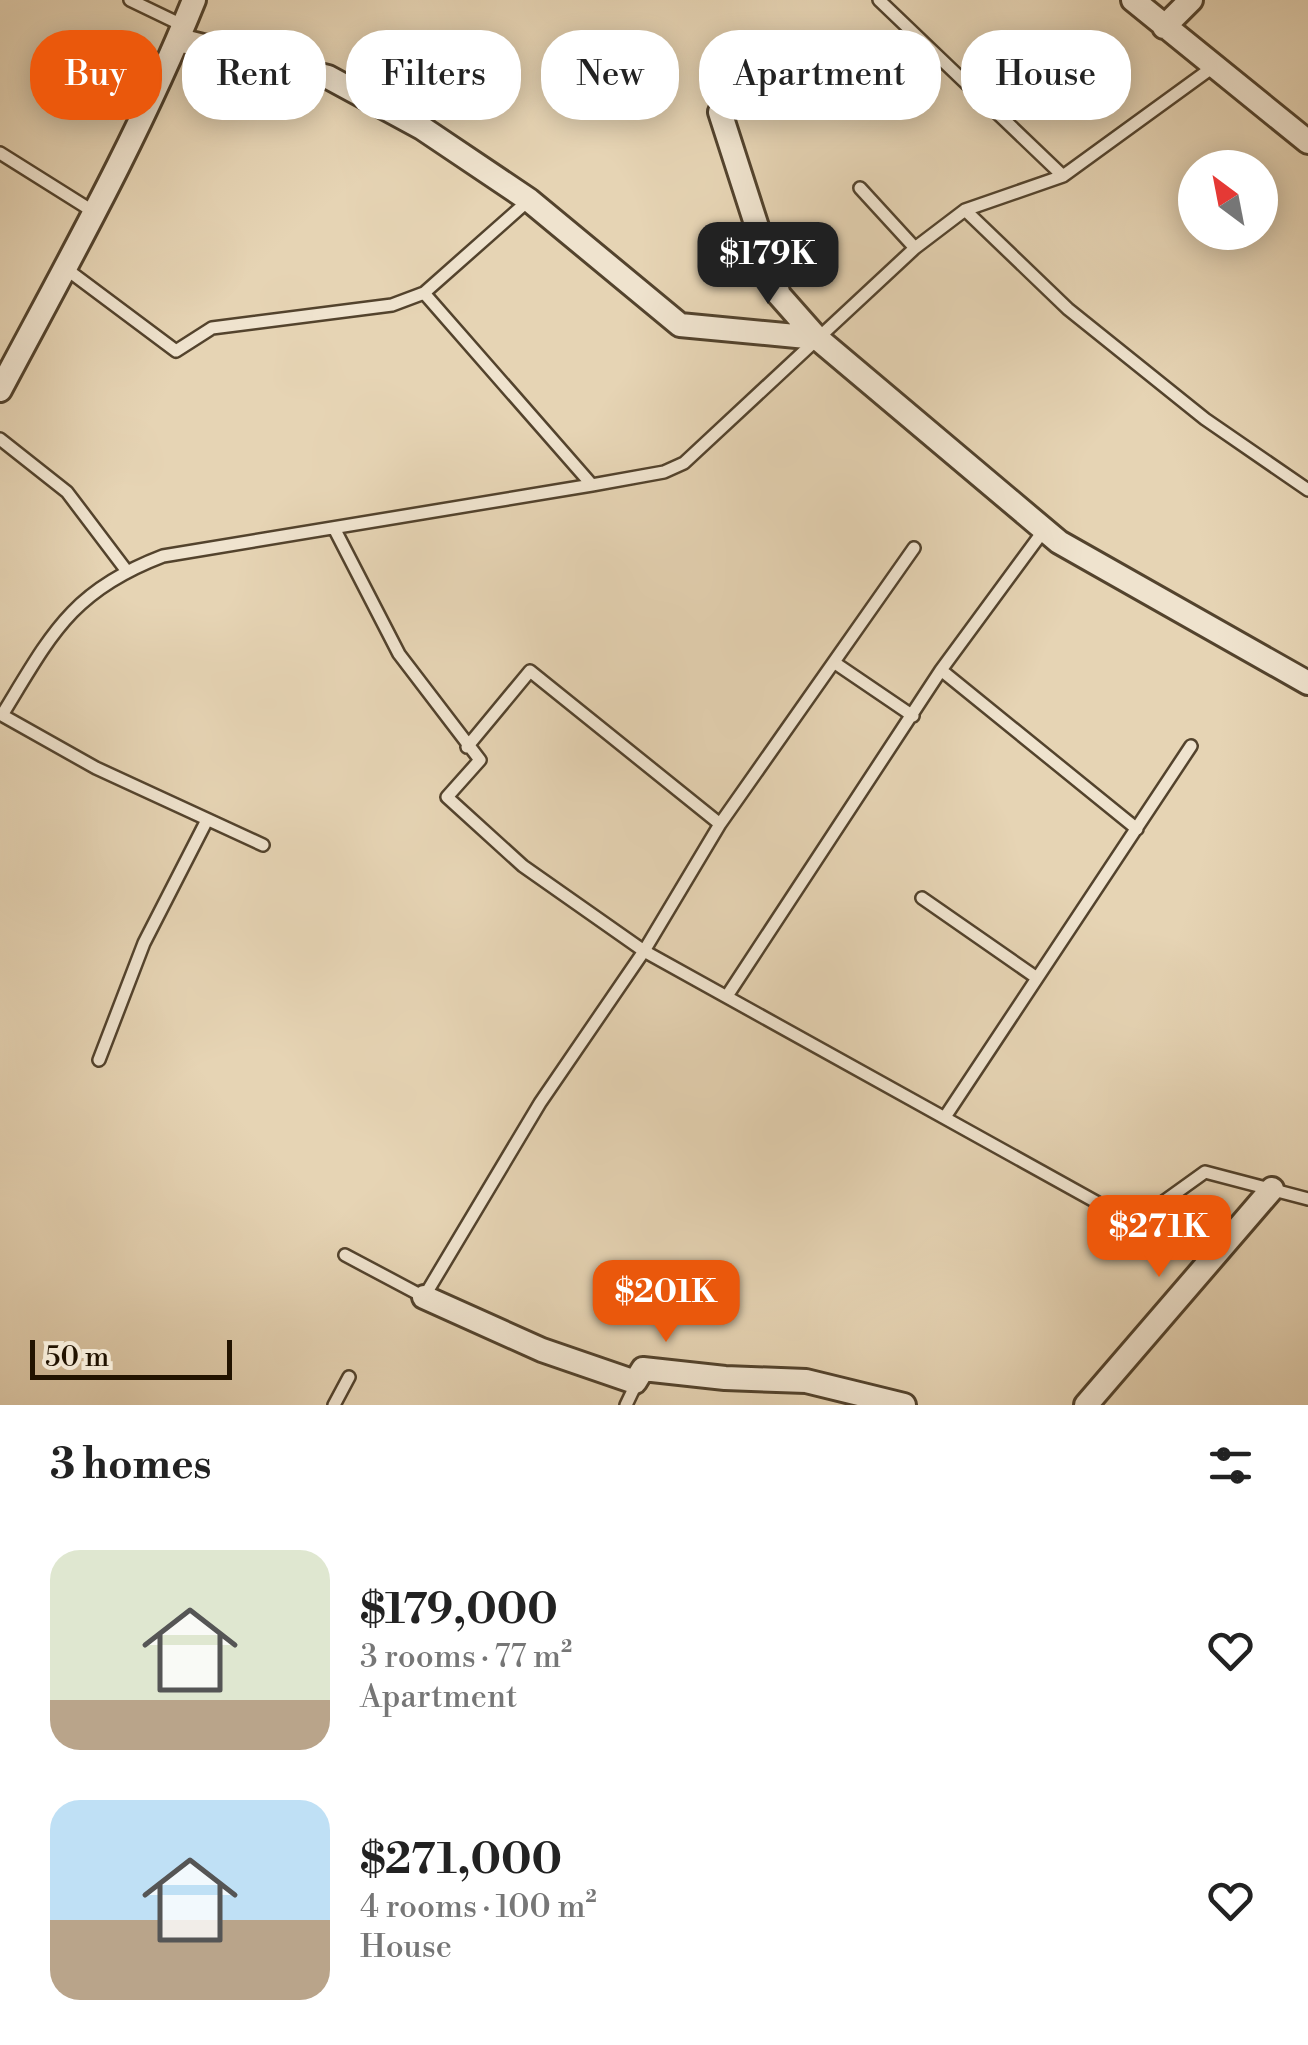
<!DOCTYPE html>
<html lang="en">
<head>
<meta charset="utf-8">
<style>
  :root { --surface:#fff; --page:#f6f6f6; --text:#222; --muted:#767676; --accent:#ea580c }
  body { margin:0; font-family:"Libre Bodoni",serif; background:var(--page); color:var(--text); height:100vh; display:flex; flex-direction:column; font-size:38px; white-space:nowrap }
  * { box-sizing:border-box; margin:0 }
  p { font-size:32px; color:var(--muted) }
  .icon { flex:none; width:55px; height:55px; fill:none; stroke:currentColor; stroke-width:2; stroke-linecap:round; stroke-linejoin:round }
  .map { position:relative; height:1405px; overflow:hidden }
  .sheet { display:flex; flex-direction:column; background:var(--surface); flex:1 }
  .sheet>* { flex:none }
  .guide { position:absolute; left:30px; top:30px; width:1250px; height:90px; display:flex; gap:20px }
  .needle { width:65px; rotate:328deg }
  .buttons { position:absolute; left:1178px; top:150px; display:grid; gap:20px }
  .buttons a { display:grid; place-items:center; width:100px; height:100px; border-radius:50%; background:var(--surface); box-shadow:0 5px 25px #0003; font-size:50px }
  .scale { position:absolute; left:30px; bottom:25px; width:202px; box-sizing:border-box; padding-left:10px; border:5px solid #221300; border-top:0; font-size:28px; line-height:35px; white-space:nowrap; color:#221300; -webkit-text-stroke:8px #efe3ce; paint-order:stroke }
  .price { position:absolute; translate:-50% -85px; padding:0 22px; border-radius:20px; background:var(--accent); color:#fff; font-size:32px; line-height:65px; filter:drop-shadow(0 2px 5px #0008) }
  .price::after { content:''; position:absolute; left:50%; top:60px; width:30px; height:22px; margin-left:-15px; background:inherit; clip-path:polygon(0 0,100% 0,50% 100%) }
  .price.selected { background:#222; color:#fff }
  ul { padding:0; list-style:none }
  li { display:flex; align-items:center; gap:30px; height:250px; padding:0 50px }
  li span { display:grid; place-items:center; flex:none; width:280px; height:200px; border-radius:30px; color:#555 }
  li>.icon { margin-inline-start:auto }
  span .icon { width:120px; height:120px; fill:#fffc; stroke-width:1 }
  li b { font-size:42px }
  h2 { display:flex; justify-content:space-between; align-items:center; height:120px; padding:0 50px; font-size:42px }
  .pill { padding:0 35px; border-radius:40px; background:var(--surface); box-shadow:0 5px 25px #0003; font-size:35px; line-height:90px }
  .pill.selected { background:var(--accent); color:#fff }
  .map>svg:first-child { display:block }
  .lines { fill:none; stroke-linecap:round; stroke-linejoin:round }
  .service-casing { stroke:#53432d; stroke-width:16 }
  .minor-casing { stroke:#53432d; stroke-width:28 }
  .service { stroke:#efe3ce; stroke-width:11 }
  .minor { stroke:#efe3ce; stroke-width:22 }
</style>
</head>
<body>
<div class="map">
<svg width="1308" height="1405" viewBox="0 0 1308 1405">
  <rect width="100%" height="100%" fill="#e6d4b4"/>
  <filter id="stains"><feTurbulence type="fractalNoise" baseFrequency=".002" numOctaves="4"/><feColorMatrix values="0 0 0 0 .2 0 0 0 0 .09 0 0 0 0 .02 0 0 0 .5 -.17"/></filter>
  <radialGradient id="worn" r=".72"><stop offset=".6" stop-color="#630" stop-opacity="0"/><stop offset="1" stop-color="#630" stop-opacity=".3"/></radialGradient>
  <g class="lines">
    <g class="service-casing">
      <path id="service" d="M130,0L184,26
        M879,0L1063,176
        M0,153L94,212
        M860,188L915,248
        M965,210L1068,309L1205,419L1308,490
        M65,268L176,351L212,328L392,305L424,293L592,485
        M424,293L529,200
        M0,439L67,492L126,570
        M334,528L399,654L480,760L447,797L523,866L644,951L1134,1223L1205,1172L1308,1199
        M835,663L913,716
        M941,670L1137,829
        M0,714L96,768L263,845
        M2,715C51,635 71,591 163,556L592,485L664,472L684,463L915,248L965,210L1063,176L1213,67
        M467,747L530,671L720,824
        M922,898L1037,978
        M727,996L941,670L1044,530
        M99,1060L144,943L207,820
        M945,1117L1191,746
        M345,1255L424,1297L540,1103L644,951L720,824L914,548
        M334,1405L349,1377
        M626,1405L637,1382"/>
    </g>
    <g class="minor-casing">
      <path id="minor" d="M1133,0L1308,142
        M1164,27L1191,0
        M179,40L328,77L422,128L529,200L680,325L817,338L1059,542L1308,683
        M720,112L779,295L817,338
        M0,390C68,262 140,134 194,0
        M424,1297L542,1350L635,1382L643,1369L725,1378L806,1381L904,1405
        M1086,1405L1272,1189"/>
    </g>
    <use href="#service" class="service"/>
    <use href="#minor" class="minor"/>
  </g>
  <rect width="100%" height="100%" filter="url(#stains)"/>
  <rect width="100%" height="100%" fill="url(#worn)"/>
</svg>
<div class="buttons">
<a><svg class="needle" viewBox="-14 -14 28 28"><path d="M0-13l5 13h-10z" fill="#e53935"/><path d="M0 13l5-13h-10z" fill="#767676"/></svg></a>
</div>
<div class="scale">50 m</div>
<b class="price selected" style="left:768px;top:307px">$179K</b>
<b class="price" style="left:1159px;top:1280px">$271K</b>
<b class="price" style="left:666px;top:1345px">$201K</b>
<div class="guide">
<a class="pill selected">Buy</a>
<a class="pill">Rent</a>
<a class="pill">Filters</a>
<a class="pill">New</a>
<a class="pill">Apartment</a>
<a class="pill">House</a>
</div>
</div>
<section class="sheet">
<h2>3 homes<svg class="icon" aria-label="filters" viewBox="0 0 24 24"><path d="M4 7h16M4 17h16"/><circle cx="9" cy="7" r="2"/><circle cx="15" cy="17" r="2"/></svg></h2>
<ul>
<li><span style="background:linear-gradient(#dfe7d0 75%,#b9a48a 0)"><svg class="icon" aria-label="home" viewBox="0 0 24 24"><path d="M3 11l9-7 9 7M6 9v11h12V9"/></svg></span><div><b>$179,000</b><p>3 rooms · 77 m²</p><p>Apartment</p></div><svg class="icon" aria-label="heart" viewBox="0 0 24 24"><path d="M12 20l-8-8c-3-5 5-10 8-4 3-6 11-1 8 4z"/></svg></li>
<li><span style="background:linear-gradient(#bfe0f5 60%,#b9a48a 0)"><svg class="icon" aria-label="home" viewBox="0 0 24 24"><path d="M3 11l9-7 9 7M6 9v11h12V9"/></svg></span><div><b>$271,000</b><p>4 rooms · 100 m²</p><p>House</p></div><svg class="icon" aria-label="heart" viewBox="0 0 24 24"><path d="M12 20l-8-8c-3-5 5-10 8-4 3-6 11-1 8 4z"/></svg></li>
</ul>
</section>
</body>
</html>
